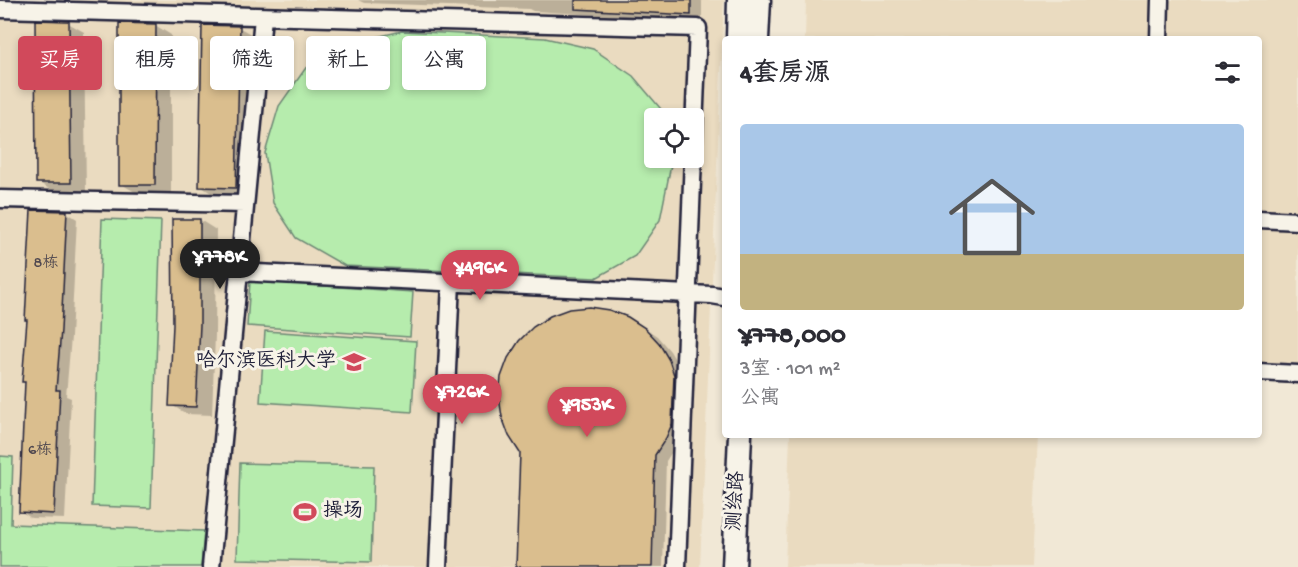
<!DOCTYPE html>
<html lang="zh">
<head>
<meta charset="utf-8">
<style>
  :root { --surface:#fff; --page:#f7f7f7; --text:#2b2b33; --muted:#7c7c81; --accent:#d1495b }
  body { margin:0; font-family:"Gochi Hand","LXGW WenKai TC",sans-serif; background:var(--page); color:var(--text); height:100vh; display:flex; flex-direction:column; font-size:22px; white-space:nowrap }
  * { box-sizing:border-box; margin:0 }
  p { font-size:20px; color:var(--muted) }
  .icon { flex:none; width:33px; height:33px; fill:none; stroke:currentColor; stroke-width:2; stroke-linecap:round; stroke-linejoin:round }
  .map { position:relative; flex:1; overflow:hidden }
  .sheet { position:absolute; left:722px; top:36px; width:540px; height:402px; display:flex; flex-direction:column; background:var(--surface); border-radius:6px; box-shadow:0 3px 9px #0003 }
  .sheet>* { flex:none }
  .top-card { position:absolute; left:18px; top:36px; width:570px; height:54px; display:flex; gap:12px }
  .tools { position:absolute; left:644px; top:108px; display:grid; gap:12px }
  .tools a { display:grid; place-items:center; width:60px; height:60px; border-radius:6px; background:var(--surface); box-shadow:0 3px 9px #0003; font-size:30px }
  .price { position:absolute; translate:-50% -51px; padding:0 14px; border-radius:21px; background:var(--accent); color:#fff; font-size:20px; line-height:39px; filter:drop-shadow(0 2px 3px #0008) }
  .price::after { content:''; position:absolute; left:50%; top:36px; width:18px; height:14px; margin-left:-9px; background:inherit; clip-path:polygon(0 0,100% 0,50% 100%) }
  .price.selected { background:#222; color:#fff }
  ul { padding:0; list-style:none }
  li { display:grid; align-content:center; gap:12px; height:318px; padding:0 18px }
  li span { display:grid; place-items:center; height:186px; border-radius:6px; color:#555 }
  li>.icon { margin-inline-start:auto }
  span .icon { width:108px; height:108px; fill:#fffc; stroke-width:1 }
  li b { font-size:26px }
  h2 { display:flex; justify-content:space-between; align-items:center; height:72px; padding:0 18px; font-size:26px }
  .tag { padding:0 21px; border-radius:6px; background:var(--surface); box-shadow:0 3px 9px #0003; font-size:21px; line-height:54px }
  .tag.selected { background:var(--accent); color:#fff }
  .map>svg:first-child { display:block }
  .built { fill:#eadbc0; fill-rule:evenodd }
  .green { fill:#b6ecad; stroke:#6c8774; stroke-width:1.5 }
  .shadow { fill:#0003 }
  .building { fill:#dabe8e; stroke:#22223b; stroke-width:1.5 }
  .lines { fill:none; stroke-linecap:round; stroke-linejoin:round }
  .street-casing { stroke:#22223b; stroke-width:21 }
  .secondary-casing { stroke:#22223b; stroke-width:27 }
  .street { stroke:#f7f3e8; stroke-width:16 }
  .secondary { stroke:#f7f3e8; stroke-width:22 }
  .labels { text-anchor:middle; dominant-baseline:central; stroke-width:6; stroke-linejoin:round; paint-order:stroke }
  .number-label { font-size:16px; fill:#504950 }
  .poi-label { font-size:20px; fill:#22223b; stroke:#f7f3e8; text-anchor:end }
  .street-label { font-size:20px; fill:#22223b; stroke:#f7f3e8 }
</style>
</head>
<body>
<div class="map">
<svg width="1298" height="567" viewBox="0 0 1298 567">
  <rect width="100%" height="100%" fill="#f1e8d6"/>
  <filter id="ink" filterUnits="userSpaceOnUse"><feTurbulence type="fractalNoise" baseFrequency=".0167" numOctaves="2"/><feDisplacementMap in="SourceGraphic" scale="12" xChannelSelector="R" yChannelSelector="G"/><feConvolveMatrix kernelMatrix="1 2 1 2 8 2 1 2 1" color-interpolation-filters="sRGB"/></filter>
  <g filter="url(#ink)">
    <path class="built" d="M0,0H724L700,567H0ZM654,118H693V158H654Z
      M806,0H1298V364L1259,362L1258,39H805Z
      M790,435H1038L1032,567H785Z"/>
    <path class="green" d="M402,31L545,38L593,49L633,76L661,109L662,118H654V158H670L671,165L660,220L635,256L596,278L345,266L296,238L273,203L265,153L279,106L305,69L342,45Z
      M102,219L161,221L151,508L92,506Z
      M250,281L413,292L410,337L247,326Z
      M265,331L416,341L412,412L260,402Z
      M0,456L13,457L11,524L204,531L201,567H0Z
      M240,463L374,466L371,562L237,559Z"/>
    <path class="shadow" d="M358,0H701L702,1V21L533,11L529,9L364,3Z
      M68,23L84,32L86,191L54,192L38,182Z
      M155,25L171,35V193H137L121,184Z
      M240,28L256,37L252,197L216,196L200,186Z
      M66,212L77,219L71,337L66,396L71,398L65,519L31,518L20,511Z
      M200,220L216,230L215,335L212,415L187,414L171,405Z
      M640,325L657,336L670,351L680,368L677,444L666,461L663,567H518Z"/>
    <path class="building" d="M575,0H691V15L575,9Z
      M35,20L69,21L71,183H36Z
      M119,23L156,24L155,185H119Z
      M202,25L240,26L236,188L199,187Z
      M31,210L67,211L61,330L56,390H60L54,514L19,512L25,382H22L27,320H25Z
      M172,219H200V325L196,407L169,406L173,325Z
      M589,307L609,310L628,317L645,328L659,343L669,360L674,375L672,424L666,438L655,455L652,567H516L520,453L509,436L502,417L499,397L501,377L508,358L519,341L533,327L550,316L569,309Z"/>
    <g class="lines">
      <g class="street-casing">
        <path id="street" d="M0,9L698,28L677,567
          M1159,39L1160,0
          M0,199L245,204
          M1258,219L1298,221
          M239,272L688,294L712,295L724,297
          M1258,372L1298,374
          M211,567L263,17
          M438,567L451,282"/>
      </g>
      <g class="secondary-casing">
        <path id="secondary" d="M738,39L739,0
          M757,39L759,0
          M734,567L740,435"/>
      </g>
      <use href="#street" class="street"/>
      <use href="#secondary" class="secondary"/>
    </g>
  </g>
  <defs>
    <g id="university-bare" transform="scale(1.8)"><path d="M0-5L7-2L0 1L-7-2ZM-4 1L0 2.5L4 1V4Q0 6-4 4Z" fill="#d1495b" stroke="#f7f3e8" stroke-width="2.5" paint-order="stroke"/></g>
    <g id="stadium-bare" transform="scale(1.8)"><path d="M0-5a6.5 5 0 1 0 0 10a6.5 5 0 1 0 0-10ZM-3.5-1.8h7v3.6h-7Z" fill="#d1495b" stroke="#f7f3e8" stroke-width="2.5" paint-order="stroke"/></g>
  </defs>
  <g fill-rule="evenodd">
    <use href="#university-bare" x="354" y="362"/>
    <use href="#stadium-bare" x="305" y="512"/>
  </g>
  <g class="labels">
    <g class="number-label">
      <text x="46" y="264">8栋</text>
      <text x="40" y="451">6栋</text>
    </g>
    <g class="poi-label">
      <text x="336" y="362">哈尔滨医科大学</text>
      <text x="323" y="512" text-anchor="start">操场</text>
    </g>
    <g class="street-label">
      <text transform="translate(737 501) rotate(-87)">测绘路</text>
    </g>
  </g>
</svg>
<div class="tools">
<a><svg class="icon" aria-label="locate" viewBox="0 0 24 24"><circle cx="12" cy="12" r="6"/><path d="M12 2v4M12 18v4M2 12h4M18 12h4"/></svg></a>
</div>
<b class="price selected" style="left:220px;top:290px">¥778K</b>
<b class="price" style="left:480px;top:301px">¥496K</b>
<b class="price" style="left:462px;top:425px">¥726K</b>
<b class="price" style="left:587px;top:438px">¥953K</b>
<div class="top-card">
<a class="tag selected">买房</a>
<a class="tag">租房</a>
<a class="tag">筛选</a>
<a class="tag">新上</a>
<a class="tag">公寓</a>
</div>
<section class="sheet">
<h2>4套房源<svg class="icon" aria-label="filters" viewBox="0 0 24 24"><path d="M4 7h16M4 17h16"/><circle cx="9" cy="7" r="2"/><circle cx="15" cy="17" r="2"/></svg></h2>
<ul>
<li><span style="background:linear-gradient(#a9c7e8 70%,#c2b280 0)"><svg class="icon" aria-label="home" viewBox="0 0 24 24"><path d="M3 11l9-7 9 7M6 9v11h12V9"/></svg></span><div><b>¥778,000</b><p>3室 · 101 m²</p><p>公寓</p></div></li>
</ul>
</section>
</div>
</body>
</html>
